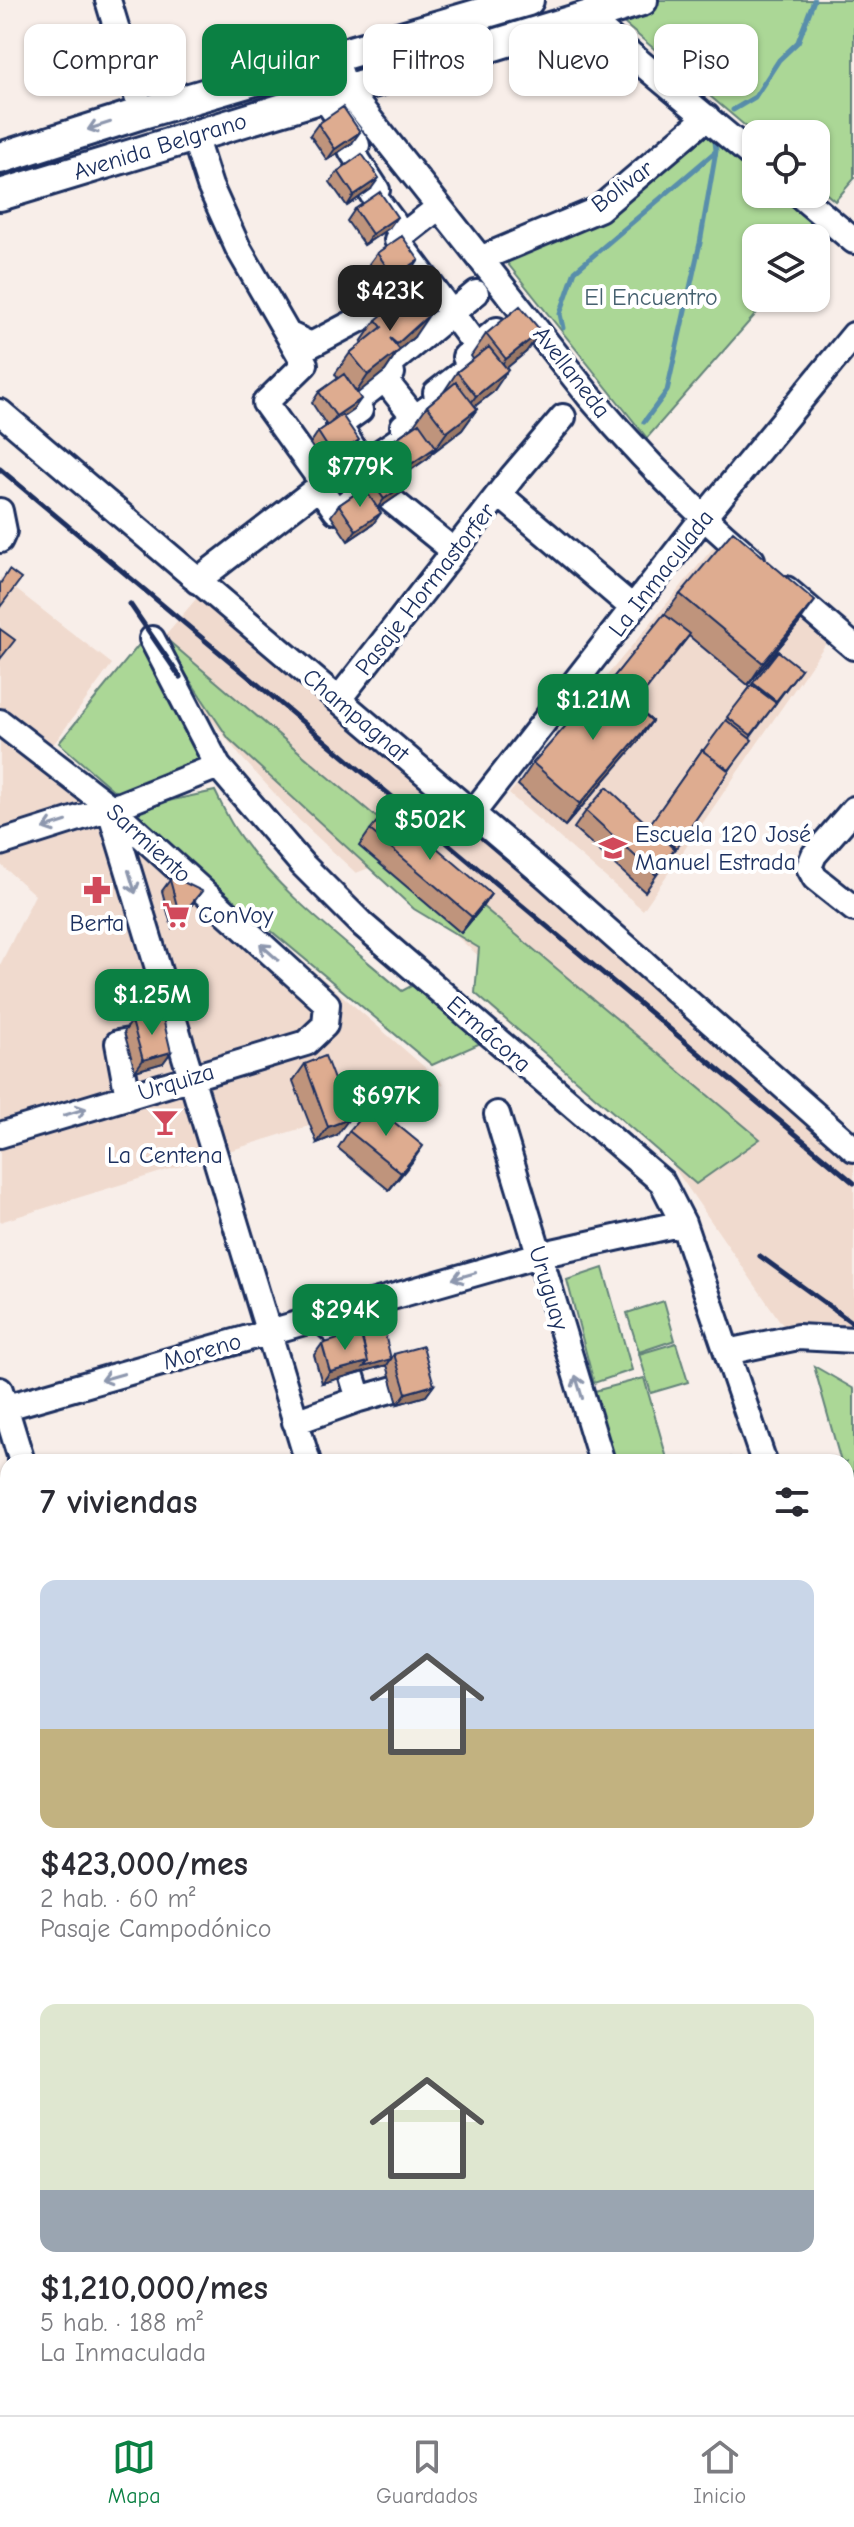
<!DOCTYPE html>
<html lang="es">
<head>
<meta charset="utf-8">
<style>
  :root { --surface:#fff; --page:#f7f7f7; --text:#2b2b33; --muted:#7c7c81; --line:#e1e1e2; --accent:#0b8043 }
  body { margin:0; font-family:"Comic Neue",sans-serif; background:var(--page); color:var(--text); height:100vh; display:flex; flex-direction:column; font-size:30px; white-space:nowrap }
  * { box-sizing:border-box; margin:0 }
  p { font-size:26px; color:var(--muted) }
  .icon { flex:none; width:44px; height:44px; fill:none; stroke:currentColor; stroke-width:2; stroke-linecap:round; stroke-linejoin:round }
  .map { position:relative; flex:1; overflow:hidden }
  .panel { position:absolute; left:0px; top:1454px; width:854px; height:962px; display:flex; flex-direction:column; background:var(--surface); border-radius:24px 24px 0 0; box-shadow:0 2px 6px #0004 }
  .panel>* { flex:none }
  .guide { position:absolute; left:24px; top:24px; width:806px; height:72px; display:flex; gap:16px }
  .tools { position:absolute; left:742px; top:120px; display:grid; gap:16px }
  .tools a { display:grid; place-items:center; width:88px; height:88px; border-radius:16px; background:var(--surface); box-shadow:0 2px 6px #0004; font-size:40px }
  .price { position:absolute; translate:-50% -68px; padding:0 18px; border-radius:16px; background:var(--accent); color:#fff; font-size:26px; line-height:52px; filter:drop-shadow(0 2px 4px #0008) }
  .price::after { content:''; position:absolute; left:50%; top:48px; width:24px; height:18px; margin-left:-12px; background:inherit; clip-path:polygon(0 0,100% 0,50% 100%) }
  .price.selected { background:#222; color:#fff }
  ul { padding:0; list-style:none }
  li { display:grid; align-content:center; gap:16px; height:424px; padding:0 40px }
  li span { display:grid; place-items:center; height:248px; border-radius:16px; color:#555 }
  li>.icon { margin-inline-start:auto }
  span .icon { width:144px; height:144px; fill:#fffc; stroke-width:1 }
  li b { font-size:34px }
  h2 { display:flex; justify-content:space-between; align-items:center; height:96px; padding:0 40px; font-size:34px }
  .pill { padding:0 28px; border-radius:16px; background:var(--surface); box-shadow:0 2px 6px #0004; font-size:28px; line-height:72px }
  .pill.selected { background:var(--accent); color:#fff }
  .tabs { display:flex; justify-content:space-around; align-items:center; height:112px; border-top:2px solid var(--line); background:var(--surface); font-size:22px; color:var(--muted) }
  .tabs a { display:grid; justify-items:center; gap:4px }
  .tabs .selected { color:var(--accent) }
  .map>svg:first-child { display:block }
  .built { fill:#f0dace }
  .green { fill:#abd796; stroke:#63837a; stroke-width:2 }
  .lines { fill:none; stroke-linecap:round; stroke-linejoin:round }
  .stream { stroke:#588eab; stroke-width:5 }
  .minor-casing { stroke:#1b2f5e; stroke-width:30 }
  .major-casing { stroke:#1b2f5e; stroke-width:36 }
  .minor { stroke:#fff; stroke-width:24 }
  .major { stroke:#fff; stroke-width:30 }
  .rail { stroke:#1b2f5e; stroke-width:5 }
  .wall { fill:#bf947c; stroke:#1b2f5e; stroke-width:2 }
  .shaded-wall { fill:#9b7865; stroke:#1b2f5e; stroke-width:2 }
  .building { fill:#deac90; stroke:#1b2f5e; stroke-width:2 }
  .oneway { stroke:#8d97ae }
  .labels { text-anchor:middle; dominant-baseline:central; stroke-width:8; stroke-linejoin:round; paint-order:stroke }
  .street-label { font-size:24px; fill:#1b2f5e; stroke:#fff }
  .park-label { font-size:24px; fill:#46616f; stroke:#fff }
  .poi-label { font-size:24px; fill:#1b2f5e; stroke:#fff; text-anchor:start }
</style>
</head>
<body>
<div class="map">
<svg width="854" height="2415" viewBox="0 0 854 2415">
  <rect width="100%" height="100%" fill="#f8eee9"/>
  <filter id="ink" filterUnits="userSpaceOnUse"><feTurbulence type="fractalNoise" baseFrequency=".0125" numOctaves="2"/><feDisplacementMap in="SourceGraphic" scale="16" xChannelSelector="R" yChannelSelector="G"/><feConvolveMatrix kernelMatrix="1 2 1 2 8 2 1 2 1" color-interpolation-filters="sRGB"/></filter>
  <g filter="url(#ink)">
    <path class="built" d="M717,543L831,636L643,910L509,794Z
      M0,577L112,664L53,745L444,1084L0,1222V965L35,895L0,864Z
      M202,592L854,1164V1353L805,1325L784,1327L666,1156L631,1124L491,1009L493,969L377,865L356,873L299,820L241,757L202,708L160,641Z"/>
    <path class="green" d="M658,0H854V179L835,201L816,185V134L756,135L614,15Z
      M708,128L756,171V194H782L826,234L816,245V238H756V298H770L647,438L504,259L610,216Z
      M157,631C356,802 559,970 760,1139L696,1184L475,993L479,948L414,909L229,739Z
      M146,636L205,756L119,795L59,743Z
      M215,791C221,803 227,817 235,829C274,889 348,944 402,991L413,985L483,1042L432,1065L126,810Z
      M603,1268L632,1370L594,1383L567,1280Z
      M664,1301L675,1340L639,1352L627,1313Z
      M676,1343L688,1382L651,1393L639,1354Z
      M814,1366L854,1389V1507L846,1479V1462H841Z
      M644,1378L668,1462H606L587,1393Z"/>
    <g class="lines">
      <path class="stream" d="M733,110L755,97L779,60L798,42L814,0
        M563,328L560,314L575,271L715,152
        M644,422L667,391L700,243L716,151L715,141"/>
      <g class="minor-casing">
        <path id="minor" d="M108,0L142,113
          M587,18L756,159
          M335,58L346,89L589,396C639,455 693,510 752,560
          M323,96L357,145L351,150L377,190L372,194L394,223
          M194,136L210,186L238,248L305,364L265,403L319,478V487L197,581
          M798,194L854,241
          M439,207L397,240L477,347
          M482,258L599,209L707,117
          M288,334L311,345L396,300L422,276
          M385,380L415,418
          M0,412L546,876L854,1149
          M319,478L355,451L339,425L360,410L355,402L392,373L386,367L476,293
          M319,487L336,511L360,493L354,485L385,465L378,454L409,433L403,426L441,399L436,393L471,366L465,357L497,330
          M499,494L633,608
          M391,500L454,551
          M0,511L4,531L0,540
          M786,589L854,647
          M152,639L218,766L302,864L363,925L662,1182L683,1223L764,1462
          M338,700L512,477L563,417
          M0,722L110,807L327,1004L325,1025L306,1043L0,1135
          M854,809L814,855L809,867L815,878L854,909
          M110,810L308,1462
          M472,814L703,518L854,335
          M0,843L123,804L218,766
          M128,1097L118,1043L157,1036
          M497,1114L602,1462
          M727,1352L798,1337L854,1340
          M0,1390L22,1462
          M359,1399L394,1389
          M0,1409L539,1255L683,1223
          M295,1422L359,1399L340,1337L318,1317
          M0,1685L8,1683
          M846,1711L849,1722
          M846,1756L854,1754
          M846,2014L854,2011
          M0,2269L8,2267
          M846,2270L854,2297
          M0,2296L8,2321
          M35,2408L37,2415
          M313,2408L315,2415
          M587,2408L589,2415
          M609,2408L611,2415
          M367,2415L390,2408"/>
      </g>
      <g class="major-casing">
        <path id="major" d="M0,158L142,113L528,0
          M0,195L642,0
          M0,1971L8,1969
          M0,2008L8,2005"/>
      </g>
      <use href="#minor" class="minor"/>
      <use href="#major" class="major"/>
      <path class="rail" d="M0,469L854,1183
        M130,604L180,677
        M760,1256L854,1324"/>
    </g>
    <path class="wall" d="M318,124L352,143L327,160L310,135Z
      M338,171L371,189L347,206L330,182Z
      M355,209L389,228L364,245L347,221Z
      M377,253L411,272L386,288L369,264Z
      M376,320L414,337L399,350L385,371L357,393L353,410L343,417L352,451L327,468L310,444L318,432L327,426L312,403L319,392L338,379L335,374L350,353L362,343L361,342Z
      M486,334L526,352L506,368L493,392L475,406L477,409L462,430L432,453L428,458L404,475L401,493L378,509L373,524L348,541L331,516L339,505L362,489L359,486L367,475L391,458L387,451L394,440L412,427L427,406L443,393L457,372L473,359L471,356Z
      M680,594L800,622L748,685L689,636L634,706L652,721L637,743L565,826L518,785L533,763L609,683L665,614Z
      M801,669L750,738L729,771L645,892L574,828L586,811L649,826L702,750L703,751L720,729L753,683Z
      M370,830L491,894L480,910L461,933L359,846Z
      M170,880L194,902L172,928L162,891Z
      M132,1021L171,1052L163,1063L135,1071L124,1032Z
      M305,1064L337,1135L317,1143L293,1081Z
      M349,1131L412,1162L389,1190L338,1148Z
      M362,1336L391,1359L387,1365L322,1383L314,1355L322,1344Z
      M394,1354L434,1385L426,1396L398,1404L387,1365Z"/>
    <path class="shaded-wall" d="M360,132L352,143L327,160L335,149Z
      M379,178L371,189L347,206L354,195Z
      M397,217L389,228L364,245L372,234Z
      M419,260L411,272L386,288L394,277Z
      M429,315L414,337L399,350L385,371L353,397L368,375L385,361L397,344Z
      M541,331L526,352L491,381L506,359Z
      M508,370L493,392L461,417L476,396Z
      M361,399L353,410L328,427L336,416Z
      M477,409L462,430L432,453L447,432Z
      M359,440L352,451L327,468L334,457Z
      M436,447L428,458L403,475L411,464Z
      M408,482L401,493L376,510L384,499Z
      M381,513L373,524L348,541L356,530Z
      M815,601L800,622L748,685L763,663Z
      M652,721L637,743L565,826L580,804Z
      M202,891L194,902L172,928L180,917Z
      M491,894L480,910L461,933L472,917Z
      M171,1052L163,1063L135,1071L143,1060Z
      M349,1119L337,1135L317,1143L328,1127Z
      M423,1146L412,1162L389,1190L401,1173Z
      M391,1359L387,1365L322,1383L330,1372L368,1362Z
      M434,1385L426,1396L398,1404L406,1393Z"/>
    <path class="building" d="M343,107L360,132L335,149L318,124Z
      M362,154L379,178L354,195L338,171Z
      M380,192L397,217L372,234L355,209Z
      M402,236L419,260L394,277L377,253Z
      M408,292L429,315L397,344L390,338L400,350L368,375L350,353L382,327L376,320Z
      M520,306L541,331L506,359L486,334Z
      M489,347L508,370L476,396L457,372Z
      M344,374L361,399L336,416L319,392Z
      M456,382L477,409L447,432L427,406Z
      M342,415L359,440L334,457L318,432Z
      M419,423L436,447L411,464L394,440Z
      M392,458L408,482L384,499L367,475Z
      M364,488L381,513L356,530L339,505Z
      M733,531L815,601L763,663L680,594Z
      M9,570L21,579L0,607V584Z
      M664,614L690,634L634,705L609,683Z
      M0,629L15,640L0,659Z
      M778,651L801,669L776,701L753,683Z
      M606,680L652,721L580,804L533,763Z
      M752,685L776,703L751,735L727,717Z
      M726,720L752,740L729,770L703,751Z
      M702,750L729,771L676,848L650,824Z
      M607,787L674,849L656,875L586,811Z
      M389,807L491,894L472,917L370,830Z
      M173,877L202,891L180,917L170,880Z
      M162,1014L171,1052L143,1060L132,1021Z
      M325,1056L349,1119L328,1127L305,1064Z
      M372,1104L423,1146L401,1173L349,1131Z
      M384,1330L391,1359L364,1367L368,1362L362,1336Z
      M360,1332L368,1362L330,1372L322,1344Z
      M423,1346L434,1385L406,1393L394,1354Z
      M730,1458L731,1462H717Z"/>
    <defs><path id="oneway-shaft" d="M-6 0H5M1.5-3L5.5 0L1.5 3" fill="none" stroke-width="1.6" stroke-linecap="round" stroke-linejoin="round" transform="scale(2)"/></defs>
    <g class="oneway">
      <use href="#oneway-shaft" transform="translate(99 126) rotate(162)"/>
      <use href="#oneway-shaft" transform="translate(55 825) rotate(162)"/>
      <use href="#oneway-shaft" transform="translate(132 882) rotate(73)"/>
      <use href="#oneway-shaft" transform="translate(269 952) rotate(-138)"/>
      <use href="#oneway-shaft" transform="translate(75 1112) rotate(-17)"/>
      <use href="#oneway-shaft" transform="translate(464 1276) rotate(164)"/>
      <use href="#oneway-shaft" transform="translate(112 1377) rotate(164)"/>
      <use href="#oneway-shaft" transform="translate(579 1387) rotate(-107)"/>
    </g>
  </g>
  <defs>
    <g id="school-bare" transform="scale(2.16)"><path d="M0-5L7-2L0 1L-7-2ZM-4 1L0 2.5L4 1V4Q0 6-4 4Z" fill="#d1495b" stroke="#fff" stroke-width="2.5" paint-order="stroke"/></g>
    <g id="pharmacy-bare" transform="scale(2.16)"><path d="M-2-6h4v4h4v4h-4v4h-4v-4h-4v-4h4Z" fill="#d1495b" stroke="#fff" stroke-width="2.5" paint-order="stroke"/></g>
    <g id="supermarket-bare" transform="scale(2.16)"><path d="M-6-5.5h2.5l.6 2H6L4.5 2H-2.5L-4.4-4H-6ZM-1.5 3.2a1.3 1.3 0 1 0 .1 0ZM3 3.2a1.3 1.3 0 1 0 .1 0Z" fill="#d1495b" stroke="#fff" stroke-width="2.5" paint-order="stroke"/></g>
    <g id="bar-bare" transform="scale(2.16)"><path d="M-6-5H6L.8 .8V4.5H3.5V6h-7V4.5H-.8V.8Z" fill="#d1495b" stroke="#fff" stroke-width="2.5" paint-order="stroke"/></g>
  </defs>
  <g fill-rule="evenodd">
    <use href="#school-bare" x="613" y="848"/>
    <use href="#pharmacy-bare" x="97" y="890"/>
    <use href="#supermarket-bare" x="176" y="915"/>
    <use href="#bar-bare" x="165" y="1122"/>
  </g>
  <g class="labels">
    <g class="street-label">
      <text transform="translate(160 146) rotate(-17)">Avenida Belgrano</text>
      <text transform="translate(622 186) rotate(-37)">Bolivar</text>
      <text transform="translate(572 372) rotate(52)">Avellaneda</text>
      <text transform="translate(661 573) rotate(-52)">La Inmaculada</text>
      <text transform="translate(425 589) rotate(-52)">Pasaje Hormastorfer</text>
      <text transform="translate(356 715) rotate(40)">Champagnat</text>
      <text transform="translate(149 843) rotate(42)">Sarmiento</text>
      <text transform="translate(489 1034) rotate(41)">Ermácora</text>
      <text transform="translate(176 1082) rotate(-17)">Urquiza</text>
      <text transform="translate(549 1288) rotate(73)">Uruguay</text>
      <text transform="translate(202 1351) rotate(-16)">Moreno</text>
    </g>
    <g class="park-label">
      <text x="651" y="297">El Encuentro</text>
    </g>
    <g class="poi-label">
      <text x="635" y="834">Escuela 120 José<tspan x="635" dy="28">Manuel Estrada</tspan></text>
      <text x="198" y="915">ConVoy</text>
      <text x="97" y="923" text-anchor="middle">Berta</text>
      <text x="165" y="1155" text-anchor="middle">La Centena</text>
    </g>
  </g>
</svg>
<div class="tools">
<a><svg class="icon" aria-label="locate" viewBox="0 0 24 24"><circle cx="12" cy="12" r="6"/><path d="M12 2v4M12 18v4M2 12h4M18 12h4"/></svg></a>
<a><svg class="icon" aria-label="layers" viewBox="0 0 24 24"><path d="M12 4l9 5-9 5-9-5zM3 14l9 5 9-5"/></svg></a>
</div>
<b class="price selected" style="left:390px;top:333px">$423K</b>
<b class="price" style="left:360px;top:509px">$779K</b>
<b class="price" style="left:593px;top:742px">$1.21M</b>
<b class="price" style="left:430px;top:862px">$502K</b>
<b class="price" style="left:152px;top:1037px">$1.25M</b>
<b class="price" style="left:386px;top:1138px">$697K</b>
<b class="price" style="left:345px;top:1352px">$294K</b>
<div class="guide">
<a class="pill">Comprar</a>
<a class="pill selected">Alquilar</a>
<a class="pill">Filtros</a>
<a class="pill">Nuevo</a>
<a class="pill">Piso</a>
</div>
<section class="panel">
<h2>7 viviendas<svg class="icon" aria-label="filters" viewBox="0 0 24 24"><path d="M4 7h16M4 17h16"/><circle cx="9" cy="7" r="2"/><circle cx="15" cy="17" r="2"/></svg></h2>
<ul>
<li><span style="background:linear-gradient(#c9d6e8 60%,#c2b280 0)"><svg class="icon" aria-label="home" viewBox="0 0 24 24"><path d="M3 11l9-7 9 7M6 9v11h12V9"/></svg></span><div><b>$423,000/mes</b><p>2 hab. · 60 m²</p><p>Pasaje Campodónico</p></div></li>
<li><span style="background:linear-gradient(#dfe7d0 75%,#9aa5b1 0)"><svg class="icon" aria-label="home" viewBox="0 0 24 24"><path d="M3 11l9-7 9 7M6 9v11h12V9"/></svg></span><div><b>$1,210,000/mes</b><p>5 hab. · 188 m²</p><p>La Inmaculada</p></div></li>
</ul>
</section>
</div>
<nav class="tabs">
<a class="selected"><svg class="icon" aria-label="map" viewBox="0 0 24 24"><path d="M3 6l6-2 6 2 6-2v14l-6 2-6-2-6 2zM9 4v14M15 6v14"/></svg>Mapa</a>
<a><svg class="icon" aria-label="saved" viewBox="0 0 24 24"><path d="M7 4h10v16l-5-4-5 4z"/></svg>Guardados</a>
<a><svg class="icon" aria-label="home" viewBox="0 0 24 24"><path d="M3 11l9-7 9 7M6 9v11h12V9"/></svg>Inicio</a>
</nav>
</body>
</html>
